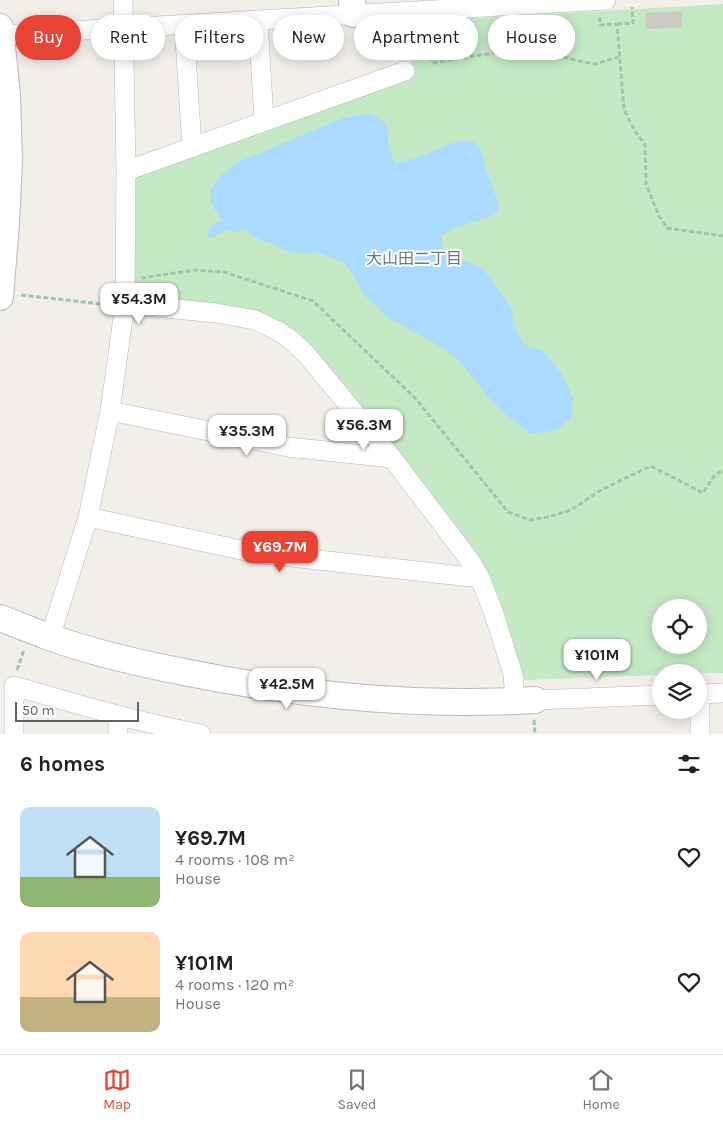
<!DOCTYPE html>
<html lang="en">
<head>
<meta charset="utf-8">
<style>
  :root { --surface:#fff; --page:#f2f2f2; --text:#202124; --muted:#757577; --line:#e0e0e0; --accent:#ea4335 }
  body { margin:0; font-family:Karla,"Noto Sans JP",sans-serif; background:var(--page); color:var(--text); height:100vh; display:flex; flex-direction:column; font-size:19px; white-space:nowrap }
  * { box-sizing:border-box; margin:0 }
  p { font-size:16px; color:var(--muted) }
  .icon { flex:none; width:28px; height:28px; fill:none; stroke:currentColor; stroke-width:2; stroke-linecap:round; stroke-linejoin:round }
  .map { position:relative; height:734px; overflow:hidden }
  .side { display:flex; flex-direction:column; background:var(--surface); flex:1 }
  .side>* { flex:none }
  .top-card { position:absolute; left:15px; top:15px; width:694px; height:45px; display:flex; gap:10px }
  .controls { position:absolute; left:652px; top:599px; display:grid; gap:10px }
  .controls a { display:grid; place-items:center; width:55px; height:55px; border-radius:50%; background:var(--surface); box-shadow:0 2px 12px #0003; font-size:25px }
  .scale { position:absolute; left:15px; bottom:12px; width:124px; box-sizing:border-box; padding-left:5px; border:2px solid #5f6368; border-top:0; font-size:14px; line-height:18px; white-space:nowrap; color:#5f6368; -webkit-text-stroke:4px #fff; paint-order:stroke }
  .price { position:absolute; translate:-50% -42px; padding:0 11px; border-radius:10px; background:#fff; color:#222; font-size:16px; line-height:32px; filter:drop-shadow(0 1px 2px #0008) }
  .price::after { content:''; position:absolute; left:50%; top:30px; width:15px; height:11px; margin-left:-8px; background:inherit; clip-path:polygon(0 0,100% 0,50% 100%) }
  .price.selected { background:var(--accent); color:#fff }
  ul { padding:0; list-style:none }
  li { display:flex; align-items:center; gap:15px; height:125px; padding:0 20px }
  li span { display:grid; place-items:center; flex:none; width:140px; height:100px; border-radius:10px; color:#555 }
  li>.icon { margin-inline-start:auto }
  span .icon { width:60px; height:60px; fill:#fffc; stroke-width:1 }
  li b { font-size:21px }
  h2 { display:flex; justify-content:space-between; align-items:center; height:60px; padding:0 20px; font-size:21px }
  .pill { padding:0 18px; border-radius:22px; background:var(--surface); box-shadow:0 2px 12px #0003; font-size:18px; line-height:45px }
  .pill.selected { background:var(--accent); color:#fff }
  .tab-bar { display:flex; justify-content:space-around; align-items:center; height:70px; border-top:1px solid var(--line); background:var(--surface); font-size:14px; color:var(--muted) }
  .tab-bar a { display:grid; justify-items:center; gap:2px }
  .tab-bar .selected { color:var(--accent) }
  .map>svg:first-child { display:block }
  .green { fill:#c5e8c5; fill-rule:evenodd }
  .water { fill:#aadaff }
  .building { fill:#cccac5 }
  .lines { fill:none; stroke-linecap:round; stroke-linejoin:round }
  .street-casing { stroke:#b5b8bc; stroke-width:20 }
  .secondary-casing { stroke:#b6babf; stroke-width:28 }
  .path { stroke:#9cc7a9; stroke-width:3; stroke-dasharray:5 2.5; stroke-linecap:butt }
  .street { stroke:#fff; stroke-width:19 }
  .secondary { stroke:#fff; stroke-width:26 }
  .labels { text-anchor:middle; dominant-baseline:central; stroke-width:4; stroke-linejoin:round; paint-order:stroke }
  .neighbourhood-label { font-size:16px; fill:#70757a; stroke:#fff }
</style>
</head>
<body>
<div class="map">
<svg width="723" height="734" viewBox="0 0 723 734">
  <rect width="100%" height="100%" fill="#f1efe8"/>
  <path class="green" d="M723,4V673L661,672V675L525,680L520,669L499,599L480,560L283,326L138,298L132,292L133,176L412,76L411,22ZM661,608H699V645H661Z"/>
  <path class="water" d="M370,114C390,122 387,128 389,147C390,153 393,158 395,163L417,158L450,144L462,141L473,142L479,147L483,157L487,173L499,205L497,212L489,217L456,227L441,236L442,246L447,252L481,268L492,279L512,309L513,324L522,342L529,347L541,350L551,360L563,376L573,398L571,418L557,430L531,434L507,416L490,399L459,361L443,348L387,317L377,306L364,295L354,275L343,262L315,252L304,254L292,253L252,236L246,229C239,232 233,234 227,229L215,236L209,238L208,234L211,226L222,220C201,194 212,181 236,163L346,117Z"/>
  <path class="building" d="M682,11V28L646,29L645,13Z"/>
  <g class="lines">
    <g class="street-casing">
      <path id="street" d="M258,20L264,121
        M184,24L192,147
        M0,35L606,0
        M126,171L405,71
        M125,304L216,313L255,320L278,331L291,340L306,354L392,458L468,558L480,578L494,614L513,674L515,701
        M110,411L288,447L392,458
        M88,517L255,553L480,578
        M50,638L88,517L110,411L125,304L126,171L123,0
        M699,694L723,693
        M700,694V734
        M535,700L661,695
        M118,716V734
        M14,734V686C76,704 137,722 201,734"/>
    </g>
    <g class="secondary-casing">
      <path id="secondary" d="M352,0L353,14
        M0,27L7,95L9,160L6,224L0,297
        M0,618C16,624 33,631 49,637C94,653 142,664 189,673C304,696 417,707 535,700"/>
    </g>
    <path class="path" d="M600,17V25L617,24L624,110L635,131L645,145L646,184L659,216L667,228L723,236
      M617,24L633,23L632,7
      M424,27L432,63L493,53L526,44L574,60L595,64L619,57
      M141,278L195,270L224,272L313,301L416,399L508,512L530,520L548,517L571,510L601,490L651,466L703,493L714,476L723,470
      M21,295L110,305
      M17,670L24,650
      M534,720L535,734"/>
    <use href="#street" class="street"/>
    <use href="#secondary" class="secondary"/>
  </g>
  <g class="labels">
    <g class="neighbourhood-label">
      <text x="414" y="258">大山田二丁目</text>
    </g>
  </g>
</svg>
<div class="controls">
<a><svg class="icon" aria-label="locate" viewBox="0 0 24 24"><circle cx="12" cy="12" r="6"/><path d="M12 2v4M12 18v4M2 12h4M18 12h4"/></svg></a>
<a><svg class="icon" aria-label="layers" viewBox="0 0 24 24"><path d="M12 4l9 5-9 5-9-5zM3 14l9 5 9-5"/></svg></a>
</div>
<div class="scale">50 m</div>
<b class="price" style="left:139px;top:325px">¥54.3M</b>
<b class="price" style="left:364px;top:451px">¥56.3M</b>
<b class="price" style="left:247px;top:457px">¥35.3M</b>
<b class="price selected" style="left:280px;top:573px">¥69.7M</b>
<b class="price" style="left:597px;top:681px">¥101M</b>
<b class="price" style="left:287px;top:710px">¥42.5M</b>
<div class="top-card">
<a class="pill selected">Buy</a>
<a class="pill">Rent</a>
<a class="pill">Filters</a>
<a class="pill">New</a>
<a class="pill">Apartment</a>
<a class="pill">House</a>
</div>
</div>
<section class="side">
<h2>6 homes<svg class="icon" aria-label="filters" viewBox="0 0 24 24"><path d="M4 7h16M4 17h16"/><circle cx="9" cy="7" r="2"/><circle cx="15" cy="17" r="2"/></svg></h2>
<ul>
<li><span style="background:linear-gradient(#bfe0f5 70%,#8fb573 0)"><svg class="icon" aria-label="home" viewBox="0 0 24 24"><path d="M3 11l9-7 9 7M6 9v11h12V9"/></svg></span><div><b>¥69.7M</b><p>4 rooms · 108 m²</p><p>House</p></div><svg class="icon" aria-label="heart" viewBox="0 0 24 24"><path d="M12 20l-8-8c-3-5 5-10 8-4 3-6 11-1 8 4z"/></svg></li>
<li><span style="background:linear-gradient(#ffd9b3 65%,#c2b280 0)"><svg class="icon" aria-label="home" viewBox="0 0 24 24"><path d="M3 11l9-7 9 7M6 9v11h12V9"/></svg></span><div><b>¥101M</b><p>4 rooms · 120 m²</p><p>House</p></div><svg class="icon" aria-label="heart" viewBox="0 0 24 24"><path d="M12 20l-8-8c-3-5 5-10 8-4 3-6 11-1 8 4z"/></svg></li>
</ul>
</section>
<nav class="tab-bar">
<a class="selected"><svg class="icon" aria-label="map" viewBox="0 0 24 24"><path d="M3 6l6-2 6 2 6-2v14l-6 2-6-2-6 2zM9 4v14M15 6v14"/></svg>Map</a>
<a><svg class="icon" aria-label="saved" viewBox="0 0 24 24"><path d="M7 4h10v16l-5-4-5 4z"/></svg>Saved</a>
<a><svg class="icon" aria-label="home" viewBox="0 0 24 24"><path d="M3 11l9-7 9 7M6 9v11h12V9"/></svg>Home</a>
</nav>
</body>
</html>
